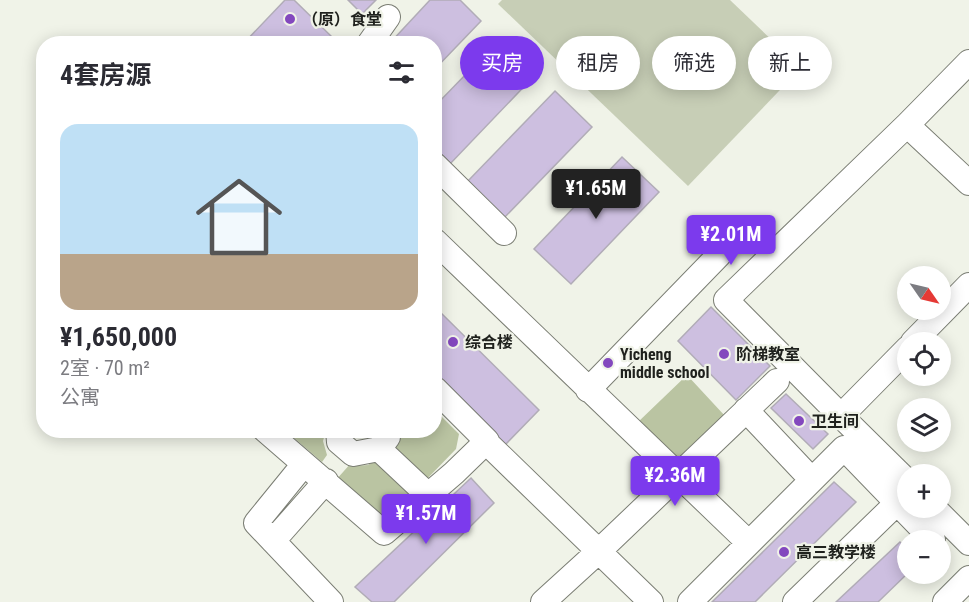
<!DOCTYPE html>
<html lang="zh">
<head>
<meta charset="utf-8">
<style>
  :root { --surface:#fff; --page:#f2f2f3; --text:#2b2b33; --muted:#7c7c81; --accent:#7c3aed }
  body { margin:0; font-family:"Roboto Condensed","Noto Sans SC",sans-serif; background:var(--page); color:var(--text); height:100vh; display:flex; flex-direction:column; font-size:22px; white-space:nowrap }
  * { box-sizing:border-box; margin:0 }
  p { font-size:20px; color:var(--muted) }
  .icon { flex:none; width:33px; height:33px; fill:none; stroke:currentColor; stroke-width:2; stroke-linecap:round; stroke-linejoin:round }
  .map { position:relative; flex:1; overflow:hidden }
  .panel { position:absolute; left:36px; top:36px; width:406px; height:402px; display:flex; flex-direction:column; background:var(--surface); border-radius:24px; box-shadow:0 3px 15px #0003 }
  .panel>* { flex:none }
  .guide { position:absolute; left:460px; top:36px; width:418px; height:54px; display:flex; gap:12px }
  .needle { width:39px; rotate:124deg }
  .buttons { position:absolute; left:897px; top:266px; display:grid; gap:12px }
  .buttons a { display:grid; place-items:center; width:54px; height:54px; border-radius:50%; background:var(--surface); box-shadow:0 3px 15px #0003; font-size:30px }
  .price { position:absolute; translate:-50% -51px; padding:0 14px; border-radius:6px; background:var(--accent); color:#fff; font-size:20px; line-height:39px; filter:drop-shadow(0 2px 3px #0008) }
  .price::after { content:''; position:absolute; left:50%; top:36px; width:18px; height:14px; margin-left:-9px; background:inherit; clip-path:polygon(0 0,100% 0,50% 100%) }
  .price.selected { background:#222; color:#fff }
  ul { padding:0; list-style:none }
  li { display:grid; align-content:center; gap:12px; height:318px; padding:0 24px }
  li span { display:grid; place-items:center; height:186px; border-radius:18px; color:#555 }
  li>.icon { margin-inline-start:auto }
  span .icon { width:108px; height:108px; fill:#fffc; stroke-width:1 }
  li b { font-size:26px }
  h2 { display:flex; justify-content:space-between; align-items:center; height:72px; padding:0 24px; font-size:26px }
  .pill { padding:0 21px; border-radius:27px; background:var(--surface); box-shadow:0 3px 15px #0003; font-size:21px; line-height:54px }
  .pill.selected { background:var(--accent); color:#fff }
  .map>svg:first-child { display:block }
  .green { fill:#c7ceb6 }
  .forest { fill:#bac4a2 }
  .building { fill:#cdbfe0; stroke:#b1acb7; stroke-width:1.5 }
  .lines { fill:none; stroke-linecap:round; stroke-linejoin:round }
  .minor-casing { stroke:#7a7d73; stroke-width:26 }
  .minor { stroke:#fff; stroke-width:24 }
  .poi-dot { fill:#8348be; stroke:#f0f3e8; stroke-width:2 }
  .labels { text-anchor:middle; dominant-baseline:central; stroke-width:4.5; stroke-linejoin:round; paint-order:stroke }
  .poi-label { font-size:16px; font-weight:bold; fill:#1f211d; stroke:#f0f3e8; text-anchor:start }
</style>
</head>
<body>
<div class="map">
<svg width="969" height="602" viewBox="0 0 969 602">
  <rect width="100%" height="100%" fill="#f0f3e8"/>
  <path class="green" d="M502,0H730L801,68L688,186L498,4Z"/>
  <path class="forest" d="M687,375L725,416L675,463L637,423Z
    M435,410L459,434L456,449L422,484L392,450L396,431L435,430Z
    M286,431H326L323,441L327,455L322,462Z
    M379,458L412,491L383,519L335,481L352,462L355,466L368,465Z"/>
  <path class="building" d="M285,0H294L332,37L326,44H243Z
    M348,0H376L362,14Z
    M430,0H460L481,21L435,69V44H389Z
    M501,38L537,73L449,165L435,152V106Z
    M555,91L592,127L503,219L466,183Z
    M622,157L659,192L571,284L534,249Z
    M435,307L539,410L504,446L435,378Z
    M711,307L770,366L736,400L678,341Z
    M786,394L828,434L813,449L771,408Z
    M471,478L494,503L394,602H372L355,587Z
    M834,482L856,502L755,602H712Z
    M900,542L908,549V573L878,602H836Z"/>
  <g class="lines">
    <g class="minor-casing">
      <path id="minor" d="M369,44L388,17
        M969,62L907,125L969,183
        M435,165L504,233
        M435,241L749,543
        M913,342L969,285
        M908,348L841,416L908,482
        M588,390L719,255
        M746,410L812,480
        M841,416L726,300L907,125
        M265,430L384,533L454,473L487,441L435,389
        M338,430L339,442L353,454L379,449L388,437L387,430
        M486,442L651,602
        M379,449L428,495
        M304,464L256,523L331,602
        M933,507L969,543
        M273,541L326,481
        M543,602L599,551L777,381
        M690,602L844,448L933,540
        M795,602L897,503
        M945,602L969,578"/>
    </g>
    <use href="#minor" class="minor"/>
  </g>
  <g class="poi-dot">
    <circle cx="290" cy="19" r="6"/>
    <circle cx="453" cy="342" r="6"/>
    <circle cx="724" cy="354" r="6"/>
    <circle cx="608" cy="363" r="6"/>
    <circle cx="799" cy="421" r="6"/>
    <circle cx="784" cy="552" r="6"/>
  </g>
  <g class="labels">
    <g class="poi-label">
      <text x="302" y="19">（原）食堂</text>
      <text x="465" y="342">综合楼</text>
      <text x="620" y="354">Yicheng<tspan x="620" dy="18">middle school</tspan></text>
      <text x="736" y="354">阶梯教室</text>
      <text x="811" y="421">卫生间</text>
      <text x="796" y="552">高三教学楼</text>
    </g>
  </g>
</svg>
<div class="buttons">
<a><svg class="needle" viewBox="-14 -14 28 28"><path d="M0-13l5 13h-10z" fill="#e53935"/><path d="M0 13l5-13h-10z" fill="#7c7c81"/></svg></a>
<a><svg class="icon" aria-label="locate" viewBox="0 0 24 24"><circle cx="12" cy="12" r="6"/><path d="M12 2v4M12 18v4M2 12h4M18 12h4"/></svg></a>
<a><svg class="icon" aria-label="layers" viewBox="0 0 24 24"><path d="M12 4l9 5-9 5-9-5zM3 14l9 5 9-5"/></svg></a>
<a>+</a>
<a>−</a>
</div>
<b class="price selected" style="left:596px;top:220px">¥1.65M</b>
<b class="price" style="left:731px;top:266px">¥2.01M</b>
<b class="price" style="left:675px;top:507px">¥2.36M</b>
<b class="price" style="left:426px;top:545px">¥1.57M</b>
<div class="guide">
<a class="pill selected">买房</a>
<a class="pill">租房</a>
<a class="pill">筛选</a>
<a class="pill">新上</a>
</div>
<section class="panel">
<h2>4套房源<svg class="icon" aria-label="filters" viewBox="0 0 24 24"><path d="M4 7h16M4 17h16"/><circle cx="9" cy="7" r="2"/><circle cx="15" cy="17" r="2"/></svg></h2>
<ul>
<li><span style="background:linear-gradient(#bfe0f5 70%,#b9a48a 0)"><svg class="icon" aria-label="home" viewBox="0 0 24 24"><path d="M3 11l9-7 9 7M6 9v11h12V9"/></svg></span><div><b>¥1,650,000</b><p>2室 · 70 m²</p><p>公寓</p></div></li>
</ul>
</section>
</div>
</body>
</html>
